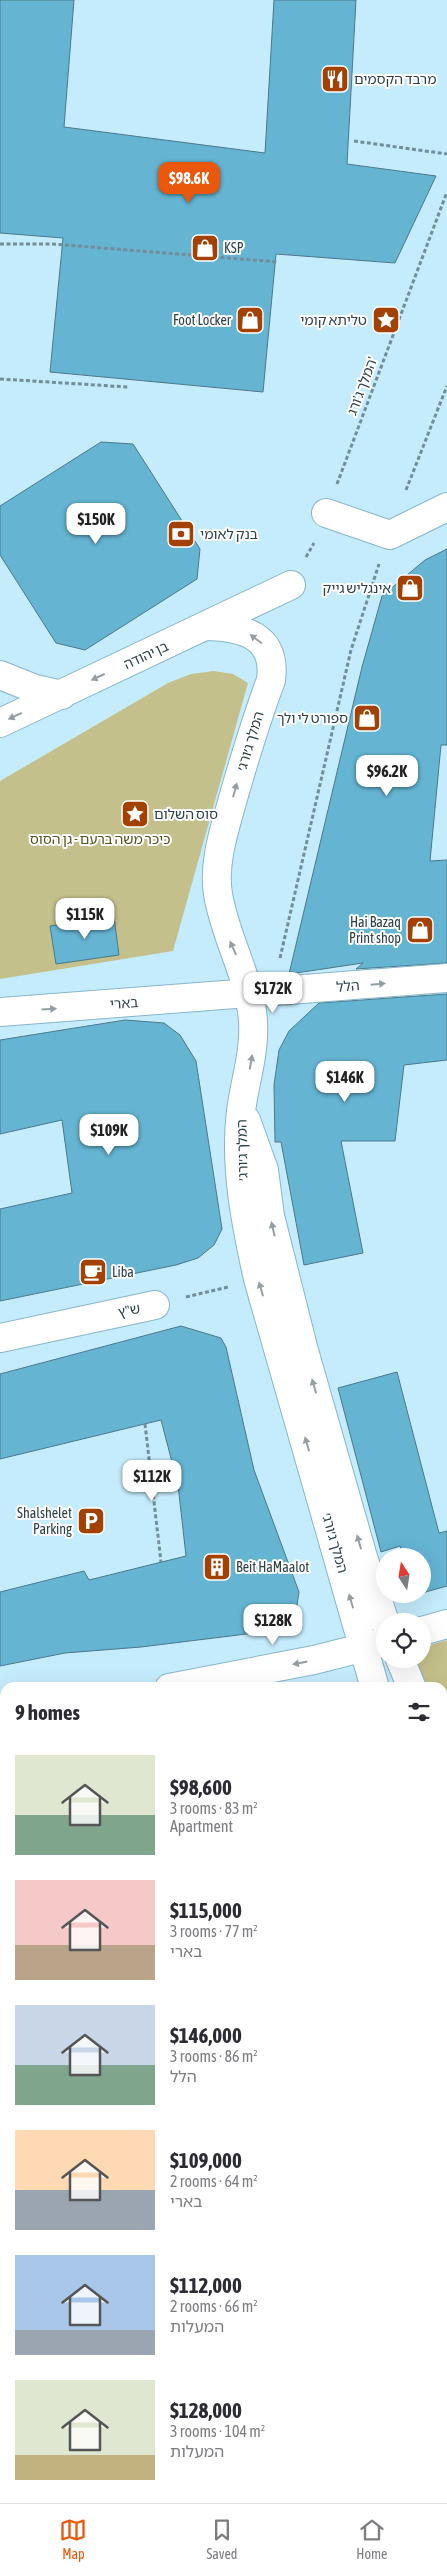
<!DOCTYPE html>
<html lang="en">
<head>
<meta charset="utf-8">
<style>
  :root { --surface:#fff; --page:#f2f2f3; --text:#2b2b33; --muted:#7c7c81; --line:#e1e1e2; --accent:#ea580c }
  body { margin:0; font-family:"Asap Condensed","Noto Sans Hebrew",sans-serif; background:var(--page); color:var(--text); height:100vh; display:flex; flex-direction:column; font-size:19px; white-space:nowrap }
  * { box-sizing:border-box; margin:0 }
  p { font-size:16px; color:var(--muted) }
  .icon { flex:none; width:28px; height:28px; fill:none; stroke:currentColor; stroke-width:2; stroke-linecap:round; stroke-linejoin:round }
  .map { position:relative; flex:1; overflow:hidden }
  .drawer { position:absolute; left:0px; top:1682px; width:448px; height:821px; display:flex; flex-direction:column; background:var(--surface); border-radius:15px 15px 0 0; box-shadow:0 5px 20px #0002 }
  .drawer>* { flex:none }
  .needle { width:32px; rotate:348deg }
  .controls { position:absolute; left:376px; top:1548px; display:grid; gap:10px }
  .controls a { display:grid; place-items:center; width:55px; height:55px; border-radius:50%; background:var(--surface); box-shadow:0 5px 20px #0002; font-size:25px }
  .price { position:absolute; translate:-50% -42px; padding:0 11px; border-radius:10px; background:#fff; color:#222; font-size:16px; line-height:32px; filter:drop-shadow(0 1px 2px #0008) }
  .price::after { content:''; position:absolute; left:50%; top:30px; width:15px; height:11px; margin-left:-8px; background:inherit; clip-path:polygon(0 0,100% 0,50% 100%) }
  .price.selected { background:var(--accent); color:#fff }
  ul { padding:0; list-style:none }
  li { display:flex; align-items:center; gap:15px; height:125px; padding:0 15px }
  li span { display:grid; place-items:center; flex:none; width:140px; height:100px; border-radius:0px; color:#555 }
  li>.icon { margin-inline-start:auto }
  span .icon { width:60px; height:60px; fill:#fffc; stroke-width:1 }
  li b { font-size:21px }
  h2 { display:flex; justify-content:space-between; align-items:center; height:60px; padding:0 15px; font-size:21px }
  .menu { display:flex; justify-content:space-around; align-items:center; height:70px; border-top:1px solid var(--line); background:var(--surface); font-size:14px; color:var(--muted) }
  .menu a { display:grid; justify-items:center; gap:2px }
  .menu .selected { color:var(--accent) }
  .map>svg:first-child { display:block }
  .green { fill:#c4c08b }
  .building { fill:#64b4d2; stroke:#4b798b }
  .lines { fill:none; stroke-linecap:round; stroke-linejoin:round }
  .minor-casing { stroke:#87b6c9; stroke-width:30 }
  .path { stroke:#728e9a; stroke-width:3; stroke-dasharray:4 2.5; stroke-linecap:butt }
  .minor { stroke:#fff; stroke-width:28 }
  .oneway { fill:#959fa3 }
  .labels { text-anchor:middle; dominant-baseline:central; stroke-width:4; stroke-linejoin:round; paint-order:stroke }
  .poi-label { font-size:14px; fill:#2b3f47; stroke:#fff; text-anchor:start }
  .street-label { font-size:14px; fill:#2b3f47; stroke:#fff }
  .park-label { font-size:14px; fill:#55511d; stroke:#fff }
</style>
</head>
<body>
<div class="map">
<svg width="447" height="2503" viewBox="0 0 447 2503">
  <rect width="100%" height="100%" fill="#c5ecfc"/>
  <path class="green" d="M214,671L233,674L248,683L173,951L0,979V781L168,683L191,674Z
    M447,1640V1759L443,1745L442,1688L424,1687L415,1659H422L423,1647Z"/>
  <path class="building" d="M0,0H74L64,127L265,153L274,0H356L347,164L436,176L395,263L276,254L263,392L50,372L63,238L0,233Z
    M101,442L133,444L200,549L197,579L85,650L56,643L0,555V506Z
    M447,549V745H441L430,861L447,860V963L356,969L363,963L289,974L362,667L382,596L425,560Z
    M114,917L119,955L56,964L50,926Z
    M447,994V1060L404,1065L395,1141H341L363,1253L304,1265L281,1142H275L274,1085L279,1050L289,1031L319,1003Z
    M125,1020L164,1023L180,1035L196,1061L222,1229L214,1245L198,1258L176,1265L0,1301V1209L72,1193L62,1120L0,1134V1040Z
    M181,1326L221,1338L226,1347L254,1470L299,1592L296,1612L279,1630L141,1647L65,1653L0,1666V1592L84,1571L89,1580L186,1556L178,1485L161,1420L0,1459V1374Z
    M397,1372L439,1533L447,1531V1586L422,1593V1556H403L400,1546L381,1552L338,1388Z"/>
  <g class="lines">
    <g class="minor-casing">
      <path id="minor" d="M326,513L390,535L447,507
        M206,626C242,627 277,635 271,680C256,720 244,760 232,802C224,831 213,864 218,894C225,938 250,977 253,1021C255,1053 245,1080 241,1111C234,1166 246,1225 258,1279L375,1688
        M0,675L35,689L62,695
        M0,723L291,585
        M0,1012L447,978
        M246,1120L264,1170L270,1216L303,1347L363,1557L385,1622
        M0,1338L155,1305
        M422,1631L447,1624
        M400,1659L412,1688
        M169,1688L314,1660L385,1642
        M0,1722L5,1721
        M442,1777L447,1791
        M442,1909L447,1924
        M0,2180L5,2189
        M0,2229L5,2238
        M442,2414H447
        M0,2420L5,2421
        M442,2440H447"/>
    </g>
    <path class="path" d="M354,141L447,154
      M0,244H53L278,262
      M0,379L128,387
      M337,484L447,192
      M406,490L447,386
      M306,557L314,543
      M280,958L351,650L379,564
      M186,1297L228,1287
      M145,1424L161,1562
      M151,1481L178,1486
      M0,1837L5,1847
      M134,2503V2499"/>
    <use href="#minor" class="minor"/>
  </g>
  <defs><path id="oneway-solid" d="M-6-.8H1V-3.2L6.5 0L1 3.2V.8H-6Z" transform="scale(1.25)"/></defs>
  <g class="oneway">
    <use href="#oneway-solid" transform="translate(256 639) rotate(-143)"/>
    <use href="#oneway-solid" transform="translate(98 677) rotate(155)"/>
    <use href="#oneway-solid" transform="translate(15 716) rotate(155)"/>
    <use href="#oneway-solid" transform="translate(235 790) rotate(-75)"/>
    <use href="#oneway-solid" transform="translate(233 948) rotate(-114)"/>
    <use href="#oneway-solid" transform="translate(378 984) rotate(-5)"/>
    <use href="#oneway-solid" transform="translate(49 1009) rotate(-4)"/>
    <use href="#oneway-solid" transform="translate(251 1062) rotate(-80)"/>
    <use href="#oneway-solid" transform="translate(273 1229) rotate(-103)"/>
    <use href="#oneway-solid" transform="translate(261 1289) rotate(-106)"/>
    <use href="#oneway-solid" transform="translate(314 1386) rotate(-106)"/>
    <use href="#oneway-solid" transform="translate(307 1444) rotate(-106)"/>
    <use href="#oneway-solid" transform="translate(359 1542) rotate(-106)"/>
    <use href="#oneway-solid" transform="translate(351 1601) rotate(-106)"/>
    <use href="#oneway-solid" transform="translate(300 1663) rotate(169)"/>
  </g>
  <defs>
    <g id="restaurant-square" transform="scale(1.4375)"><rect x="-9" y="-9" width="18" height="18" rx="4" fill="#a34101" stroke="#fff"/><path d="M-5-6h1v4h1v-4h1v4h1v-4h1v5L-1.5 .5V6h-2V.5L-5-1ZM5-6V6H3V1.5H1.5Q1.5-4 5-6Z" fill="#fff"/></g>
    <g id="shop-square" transform="scale(1.4375)"><rect x="-9" y="-9" width="18" height="18" rx="4" fill="#a34101" stroke="#fff"/><path d="M-5-2.5h2.3a2.7 3.5 0 0 1 5.4 0H5L5.5 6h-11ZM-1.5-2.5h3a1.5 2.3 0 0 0-3 0Z" fill="#fff"/></g>
    <g id="sight-square" transform="scale(1.4375)"><rect x="-9" y="-9" width="18" height="18" rx="4" fill="#a34101" stroke="#fff"/><path d="M0-6L1.8-2.2L6-1.7L2.9 1.2L3.7 5.4L0 3.3L-3.7 5.4L-2.9 1.2L-6-1.7L-1.8-2.2Z" fill="#fff"/></g>
    <g id="bank-square" transform="scale(1.4375)"><rect x="-9" y="-9" width="18" height="18" rx="4" fill="#a34101" stroke="#fff"/><path d="M-6-4H6V4H-6ZM0-2.3a2.3 2.3 0 1 0 0 4.6a2.3 2.3 0 1 0 0-4.6Z" fill="#fff"/></g>
    <g id="cafe-square" transform="scale(1.4375)"><rect x="-9" y="-9" width="18" height="18" rx="4" fill="#a34101" stroke="#fff"/><path d="M-5.5-4.5H6V0H3Q3 3.5 0 3.5H-2.5Q-5.5 3.5-5.5 0ZM3-3.2v2h1.7v-2ZM-6 4.5H4V6H-6Z" fill="#fff"/></g>
    <g id="parking-square" transform="scale(1.4375)"><rect x="-9" y="-9" width="18" height="18" rx="4" fill="#a34101" stroke="#fff"/><path d="M-3.5-5.5H1a3.5 3.5 0 0 1 0 7H-1V5.5H-3.5ZM-1-3.4V-.6H.8a1.4 1.4 0 0 0 0-2.8Z" fill="#fff"/></g>
    <g id="building-square" transform="scale(1.4375)"><rect x="-9" y="-9" width="18" height="18" rx="4" fill="#a34101" stroke="#fff"/><path d="M-4-6H4V6H1V3H-1V6H-4ZM-2.5-4.3h1.7v1.8h-1.7ZM.8-4.3h1.7v1.8H.8ZM-2.5-1h1.7V.8h-1.7ZM.8-1h1.7V.8H.8Z" fill="#fff"/></g>
  </defs>
  <g fill-rule="evenodd">
    <use href="#restaurant-square" x="335" y="79"/>
    <use href="#shop-square" x="205" y="248"/>
    <use href="#shop-square" x="250" y="320"/>
    <use href="#sight-square" x="386" y="320"/>
    <use href="#bank-square" x="181" y="534"/>
    <use href="#shop-square" x="410" y="588"/>
    <use href="#shop-square" x="367" y="718"/>
    <use href="#sight-square" x="135" y="814"/>
    <use href="#shop-square" x="420" y="930"/>
    <use href="#cafe-square" x="93" y="1272"/>
    <use href="#parking-square" x="91" y="1521"/>
    <use href="#building-square" x="217" y="1567"/>
  </g>
  <g class="labels">
    <g class="poi-label">
      <text x="354" y="79">מרבד הקסמים</text>
      <text x="224" y="248">KSP</text>
      <text x="231" y="320" text-anchor="end">Foot Locker</text>
      <text x="367" y="320" text-anchor="end">טליתא קומי</text>
      <text x="200" y="534">בנק לאומי</text>
      <text x="391" y="588" text-anchor="end">אינגליש גייק</text>
      <text x="348" y="718" text-anchor="end">ספורט לי ולך</text>
      <text x="154" y="814">סוס השלום</text>
      <text x="401" y="922" text-anchor="end">Hai Bazaq<tspan x="401" dy="16">Print shop</tspan></text>
      <text x="112" y="1272">Liba</text>
      <text x="72" y="1513" text-anchor="end">Shalshelet<tspan x="72" dy="16">Parking</tspan></text>
      <text x="236" y="1567">Beit HaMaalot</text>
    </g>
    <g class="street-label">
      <text transform="translate(362 386) rotate(-69)">המלך ג'ורג'</text>
      <text transform="translate(146 655) rotate(-25)">בן יהודה</text>
      <text transform="translate(250 741) rotate(-73)">המלך ג׳ורג׳</text>
      <text transform="translate(348 986) rotate(-5)">הלל</text>
      <text transform="translate(124 1003) rotate(-4)">בארי</text>
      <text transform="translate(242 1150) rotate(-91)">המלך ג׳ורג׳</text>
      <text transform="translate(129 1310) rotate(-12)">ש"ץ</text>
      <text transform="translate(335 1543) rotate(74)">המלך ג׳ורג׳</text>
    </g>
    <g class="park-label">
      <text x="100" y="839">כיכר משה ברעם - גן הסוס</text>
    </g>
  </g>
</svg>
<div class="controls">
<a><svg class="needle" viewBox="-14 -14 28 28"><path d="M0-13l5 13h-10z" fill="#e53935"/><path d="M0 13l5-13h-10z" fill="#7c7c81"/></svg></a>
<a><svg class="icon" aria-label="locate" viewBox="0 0 24 24"><circle cx="12" cy="12" r="6"/><path d="M12 2v4M12 18v4M2 12h4M18 12h4"/></svg></a>
</div>
<b class="price selected" style="left:189px;top:204px">$98.6K</b>
<b class="price" style="left:96px;top:545px">$150K</b>
<b class="price" style="left:387px;top:797px">$96.2K</b>
<b class="price" style="left:85px;top:940px">$115K</b>
<b class="price" style="left:273px;top:1014px">$172K</b>
<b class="price" style="left:345px;top:1103px">$146K</b>
<b class="price" style="left:109px;top:1156px">$109K</b>
<b class="price" style="left:152px;top:1502px">$112K</b>
<b class="price" style="left:273px;top:1646px">$128K</b>
<section class="drawer">
<h2>9 homes<svg class="icon" aria-label="filters" viewBox="0 0 24 24"><path d="M4 7h16M4 17h16"/><circle cx="9" cy="7" r="2"/><circle cx="15" cy="17" r="2"/></svg></h2>
<ul>
<li><span style="background:linear-gradient(#dfe7d0 60%,#7fa58c 0)"><svg class="icon" aria-label="home" viewBox="0 0 24 24"><path d="M3 11l9-7 9 7M6 9v11h12V9"/></svg></span><div><b>$98,600</b><p>3 rooms · 83 m²</p><p>Apartment</p></div></li>
<li><span style="background:linear-gradient(#f6c9c9 65%,#b9a48a 0)"><svg class="icon" aria-label="home" viewBox="0 0 24 24"><path d="M3 11l9-7 9 7M6 9v11h12V9"/></svg></span><div><b>$115,000</b><p>3 rooms · 77 m²</p><p>בארי</p></div></li>
<li><span style="background:linear-gradient(#c9d6e8 60%,#7fa58c 0)"><svg class="icon" aria-label="home" viewBox="0 0 24 24"><path d="M3 11l9-7 9 7M6 9v11h12V9"/></svg></span><div><b>$146,000</b><p>3 rooms · 86 m²</p><p>הלל</p></div></li>
<li><span style="background:linear-gradient(#ffd9b3 60%,#9aa5b1 0)"><svg class="icon" aria-label="home" viewBox="0 0 24 24"><path d="M3 11l9-7 9 7M6 9v11h12V9"/></svg></span><div><b>$109,000</b><p>2 rooms · 64 m²</p><p>בארי</p></div></li>
<li><span style="background:linear-gradient(#a9c7e8 75%,#9aa5b1 0)"><svg class="icon" aria-label="home" viewBox="0 0 24 24"><path d="M3 11l9-7 9 7M6 9v11h12V9"/></svg></span><div><b>$112,000</b><p>2 rooms · 66 m²</p><p>המעלות</p></div></li>
<li><span style="background:linear-gradient(#dfe7d0 75%,#c2b280 0)"><svg class="icon" aria-label="home" viewBox="0 0 24 24"><path d="M3 11l9-7 9 7M6 9v11h12V9"/></svg></span><div><b>$128,000</b><p>3 rooms · 104 m²</p><p>המעלות</p></div></li>
</ul>
</section>
</div>
<nav class="menu">
<a class="selected"><svg class="icon" aria-label="map" viewBox="0 0 24 24"><path d="M3 6l6-2 6 2 6-2v14l-6 2-6-2-6 2zM9 4v14M15 6v14"/></svg>Map</a>
<a><svg class="icon" aria-label="saved" viewBox="0 0 24 24"><path d="M7 4h10v16l-5-4-5 4z"/></svg>Saved</a>
<a><svg class="icon" aria-label="home" viewBox="0 0 24 24"><path d="M3 11l9-7 9 7M6 9v11h12V9"/></svg>Home</a>
</nav>
</body>
</html>
